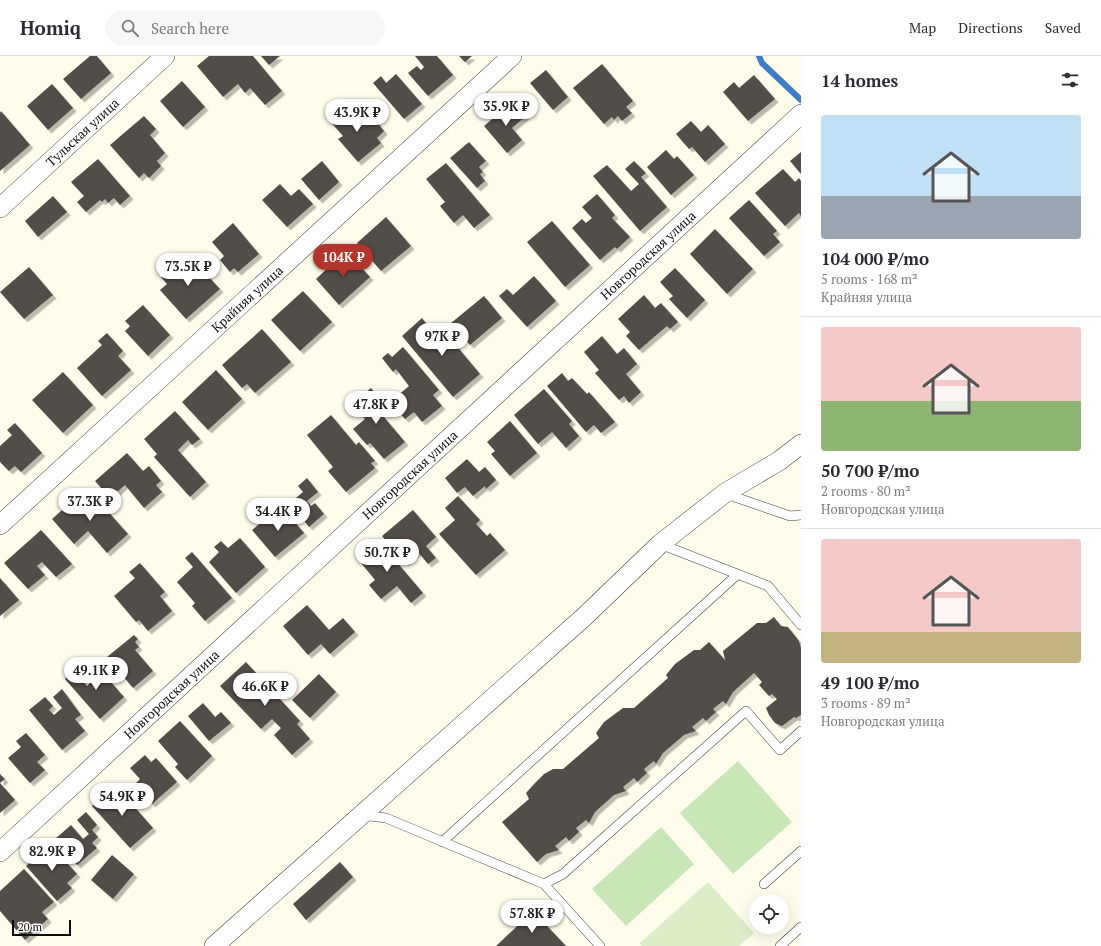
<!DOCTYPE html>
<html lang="en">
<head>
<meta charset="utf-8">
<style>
  :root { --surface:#fff; --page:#f7f7f7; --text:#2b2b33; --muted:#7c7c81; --line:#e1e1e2; --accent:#b3362c }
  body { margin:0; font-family:"PT Serif",serif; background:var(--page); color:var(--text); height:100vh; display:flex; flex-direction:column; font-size:15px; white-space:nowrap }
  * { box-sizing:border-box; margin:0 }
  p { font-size:13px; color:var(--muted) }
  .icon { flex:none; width:22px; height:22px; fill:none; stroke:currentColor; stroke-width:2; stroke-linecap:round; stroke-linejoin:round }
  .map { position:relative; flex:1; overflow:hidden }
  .sheet { display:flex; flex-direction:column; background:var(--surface); width:300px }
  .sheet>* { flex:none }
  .buttons { position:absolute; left:749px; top:838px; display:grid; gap:8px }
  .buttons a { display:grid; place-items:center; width:40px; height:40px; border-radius:50%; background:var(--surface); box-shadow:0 4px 16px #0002; font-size:20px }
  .scale { position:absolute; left:12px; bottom:10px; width:59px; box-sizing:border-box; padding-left:4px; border:2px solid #0b0b0b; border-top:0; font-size:11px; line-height:14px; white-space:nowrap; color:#0b0b0b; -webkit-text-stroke:3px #fff; paint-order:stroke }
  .price { position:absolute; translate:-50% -34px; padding:0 9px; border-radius:14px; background:#fff; color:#222; font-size:13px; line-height:26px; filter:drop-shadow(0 1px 2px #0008) }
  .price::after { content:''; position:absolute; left:50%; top:24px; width:12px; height:9px; margin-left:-6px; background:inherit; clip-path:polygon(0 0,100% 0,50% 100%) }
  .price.active { background:var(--accent); color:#fff }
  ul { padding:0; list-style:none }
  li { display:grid; align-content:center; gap:8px; height:212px; padding:0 20px }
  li+li { border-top:1px solid var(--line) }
  li span { display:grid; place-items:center; height:124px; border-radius:4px; color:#555 }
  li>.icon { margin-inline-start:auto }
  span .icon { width:72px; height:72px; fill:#fffc; stroke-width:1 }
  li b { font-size:17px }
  h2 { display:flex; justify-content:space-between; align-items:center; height:48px; padding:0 20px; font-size:17px }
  header { display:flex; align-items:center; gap:24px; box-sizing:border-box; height:56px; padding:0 20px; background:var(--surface); border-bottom:1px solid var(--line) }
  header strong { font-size:19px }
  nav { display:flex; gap:22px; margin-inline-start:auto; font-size:14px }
  .search { width:280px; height:36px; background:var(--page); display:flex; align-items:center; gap:10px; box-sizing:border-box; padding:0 14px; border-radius:22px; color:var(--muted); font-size:15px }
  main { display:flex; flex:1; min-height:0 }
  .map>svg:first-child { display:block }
  .green { fill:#c9e6b7 }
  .pitch { fill:#dcedc8 }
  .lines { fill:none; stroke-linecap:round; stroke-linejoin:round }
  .stream { stroke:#3e7ec5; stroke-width:6 }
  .building { fill:#534e48; filter:url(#shadow) }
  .service-casing { stroke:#3e3e3e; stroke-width:10 }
  .minor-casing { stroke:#3e3e3e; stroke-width:20 }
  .service { stroke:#fff; stroke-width:9 }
  .minor { stroke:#fff; stroke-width:19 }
  .labels { text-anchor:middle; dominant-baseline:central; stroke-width:4; stroke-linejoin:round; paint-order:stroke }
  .street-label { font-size:13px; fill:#0b0b0b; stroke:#fff }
</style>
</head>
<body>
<header>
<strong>Homiq</strong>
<div class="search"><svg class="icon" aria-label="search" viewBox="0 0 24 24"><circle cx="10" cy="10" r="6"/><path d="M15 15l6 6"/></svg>Search here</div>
<nav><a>Map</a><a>Directions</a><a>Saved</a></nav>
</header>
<main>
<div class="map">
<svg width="801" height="890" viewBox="0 0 801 890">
  <defs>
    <filter id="shadow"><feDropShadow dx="3.5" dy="3.5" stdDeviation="0" flood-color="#0004"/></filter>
  </defs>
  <rect width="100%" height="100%" fill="#fefceb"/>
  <path class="green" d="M738,705L792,766L733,818L680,757Z
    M661,771L694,808L626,870L592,833Z"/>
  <path class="pitch" d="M708,826L754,877L739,890H642L640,887Z"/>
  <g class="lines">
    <path class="stream" d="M759,0L762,7L801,44"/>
  </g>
  <path class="building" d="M90,0H97L111,17L81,43L63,23Z
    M209,0H253L282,35L265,49L250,32L245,37L238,28L223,41L197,10Z
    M261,0H280L269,9Z
    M415,0H437L453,19L428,40L408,17L417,10L421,14L424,11Z
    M459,0H472L465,6Z
    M602,8L633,45L626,51L632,57L622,65L618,60L614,64L612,61L604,68L573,32Z
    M546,14L568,41L553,54L530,27Z
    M396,18L422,48L404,63L373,27L381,20L386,27Z
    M754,19L775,43L748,65L723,36L734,26L739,32Z
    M182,25L205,51L183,71L160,45Z
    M52,28L73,52L48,74L27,50Z
    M513,45L526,60L512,72L522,84L507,97L484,70Z
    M343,52L348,58L352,54L363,67L372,60L384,75L377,82L381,87L358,106L338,83L343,80L329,64Z
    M1,55L30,89L0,115V57Z
    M144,60L156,73L150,79L165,97L157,105L161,110L149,122L144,117L139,122L110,89Z
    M691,65L701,76L708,69L725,88L705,106L692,91L689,93L676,78Z
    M469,86L486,105L479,111L483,116L480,118L485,125L477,132L450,102Z
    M666,94L674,103L677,100L694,119L671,139L647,111Z
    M801,96V118L790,105Z
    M98,103L130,140L120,149L114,142L108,147L105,143L102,146L100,144L86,156L77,146L84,140L71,126Z
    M322,105L339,126L319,144L301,123Z
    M634,105L646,117L641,121L667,151L640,175L593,120L607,109L631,135L639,128L625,113Z
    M446,107L490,159L474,172L463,159L454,167L440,150L445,146L426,123Z
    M783,113L795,126L799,122L801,125V160L799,157L785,170L755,137Z
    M280,128L291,140L299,133L313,148L287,171L262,144Z
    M597,138L615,159L612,162L630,181L617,193L615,191L600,204L572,172L582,163L586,167L592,162L582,151Z
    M53,140L67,156L38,181L25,165Z
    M749,144L777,175L773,178L780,186L764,200L729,162Z
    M386,161L411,190L381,215L357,187Z
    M552,165L590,209L565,231L527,186Z
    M233,167L259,198L238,216L234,212L230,216L220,204L224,200L212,186Z
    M715,173L753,213L727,238L690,198Z
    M346,195L370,221L339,249L316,223Z
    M185,200L190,207L193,204L220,233L186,263L160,234L167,228L161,221Z
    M29,211L53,239L24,263L0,236Z
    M675,212L705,244L687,262L669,243L673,240L660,226Z
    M534,220L556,245L527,271L499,240L507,233L513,239Z
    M303,235L332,266L300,295L271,264Z
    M644,239L655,252L661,247L678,266L670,273L667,270L639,294L626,280L630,276L618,263Z
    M484,240L502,262L470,289L451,267Z
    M143,249L170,279L148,300L125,275L130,270L125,265Z
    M422,262L438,282L445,276L480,318L453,341L402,280Z
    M262,273L291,306L255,337L247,328L242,332L222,309Z
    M107,277L123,295L118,300L131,314L102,340L77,312L102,289L98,285Z
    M602,280L617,298L624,292L637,308L626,318L641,336L629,347L624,340L619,344L595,317L599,314L584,296Z
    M403,291L439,334L433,339L442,350L422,366L414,356L405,363L390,346L409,330L396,313L393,316L382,302L388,297L392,301Z
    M216,314L242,343L208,374L182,346Z
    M63,316L93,349L63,377L32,344Z
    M562,317L568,325L572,322L587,338L589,336L615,366L601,377L594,369L586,376L547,330Z
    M371,332L385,349L378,354L405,386L384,403L370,387L367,389L353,373L365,363L352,348Z
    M544,333L572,365L569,368L579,380L566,392L552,376L538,388L514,359Z
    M175,355L200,383L192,389L188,384L178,394L206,426L190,441L154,401L157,398L144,383Z
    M331,359L356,389L359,386L375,405L371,407L375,412L346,436L328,415L333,411L307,379Z
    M510,365L537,397L510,420L491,398L495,395L487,386Z
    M15,367L42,397L21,416L15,410L9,415L0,406V390L12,379L7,374Z
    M127,397L143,415L149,410L161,425L156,429L162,436L144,452L125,429L110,442L95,425Z
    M467,403L479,416L485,411L496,424L486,433L485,430L473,440L465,431L457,437L445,422Z
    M307,422L318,436L307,445L311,450L315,447L324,458L309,471L290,447L303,436L298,430Z
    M87,432L128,478L107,497L88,475L74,488L52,463Z
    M458,440L480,464L476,468L487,480L490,477L505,494L476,519L439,478L455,464L445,452Z
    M281,450L304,477L275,501L252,474Z
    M413,454L436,481L426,490L436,502L428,508L418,496L405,507L382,480Z
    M41,474L72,508L56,521L42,506L37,510L45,519L28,533L4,507Z
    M240,482L265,511L236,537L209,506L219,496L214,491L221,485L228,492Z
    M378,484L423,537L411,547L397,530L381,543L369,529L375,524L357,502Z
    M192,496L232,542L205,565L192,550L195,547L177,526L193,511L185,502Z
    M140,507L165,536L160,540L172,555L148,575L139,564L136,566L114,540L135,522L129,516Z
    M0,522L19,544L0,560Z
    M307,549L329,574L343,562L355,576L330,598L321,588L308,599L283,570Z
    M774,561L781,570L788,571L799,585L801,592V659L796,662L794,661L782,670L775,667L769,659L766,652L777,643L772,638L769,640L759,629L762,626L754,617L733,636L726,648L723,645L713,653L716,656L706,665L703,662L692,671L696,675L684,679L663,697L656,708L654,705L644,713L647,717L637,726L634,722L623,731L626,735L614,739L595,756L589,767L586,764L576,772L579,776L569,785L566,781L555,790L559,794L546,798L537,806L502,766L529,743L526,737L535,727L544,718L553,713H563L599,682L596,677L604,666L623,652H634L668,622L666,619L675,608L694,594H700L709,586L725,604L723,595L757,567H766Z
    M134,579L138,583L135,586L139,591L135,594L153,615L133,632L107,601Z
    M246,606L300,665L297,668L310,683L292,699L274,679L281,672L272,663L261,673L220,630Z
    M95,608L124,641L100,663L65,623L74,615L87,630L92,625L85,617Z
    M319,618L336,636L310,662L292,644Z
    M62,633L81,659L75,663L85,675L62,694L29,654L45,641L53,650L49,654L54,659L62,652L53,641Z
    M203,647L215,661L221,656L231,667L209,685L188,660Z
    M180,665L212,700L187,724L175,711L178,708L158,685Z
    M26,677L45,699L37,706L45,714L30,727L8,702L21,691L16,685Z
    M145,699L151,706L156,702L177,726L152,748L135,728L140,723L130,712Z
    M0,718L5,723L0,727L15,744L0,757Z
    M115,729L153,772L130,792L92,750Z
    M86,756L97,769L92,774L98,781L92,787L97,792L77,809L55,783L71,769L83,783L89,778L77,764Z
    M50,788L77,818L67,827L72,832L57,845L26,810Z
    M112,799L134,818L113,843L91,824Z
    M340,806L353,821L306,864L293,848Z
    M24,813L54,846L42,856L48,863L25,884L0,855V835Z
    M533,855L566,890H496Z"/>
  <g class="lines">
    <g class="service-casing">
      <path id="service" d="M726,438L790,460L801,459
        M660,488L768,530L801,569
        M362,759L386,762L544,828L600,890
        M442,786L738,518
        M544,828L563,818L746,655L780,694L801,675
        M764,828L801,795
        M780,890L801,871"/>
    </g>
    <g class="minor-casing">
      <g id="minor">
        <path id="s1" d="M0,152L165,0"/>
        <path id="s2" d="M0,469L512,0"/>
        <path id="s3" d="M0,796L801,58"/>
        <path d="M214,890L584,561L660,488L725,437L779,405L801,388"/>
      </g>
    </g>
    <use href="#service" class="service"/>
    <use href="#minor" class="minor"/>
  </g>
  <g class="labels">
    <g class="street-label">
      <text stroke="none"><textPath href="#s1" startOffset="112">Тульская улица</textPath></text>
      <text stroke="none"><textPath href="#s3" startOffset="881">Новгородская улица</textPath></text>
      <text stroke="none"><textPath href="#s2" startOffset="335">Крайняя улица</textPath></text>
      <text stroke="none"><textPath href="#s3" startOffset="557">Новгородская улица</textPath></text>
      <text stroke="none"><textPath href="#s3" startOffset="233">Новгородская улица</textPath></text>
    </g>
  </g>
</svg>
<div class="buttons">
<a><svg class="icon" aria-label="locate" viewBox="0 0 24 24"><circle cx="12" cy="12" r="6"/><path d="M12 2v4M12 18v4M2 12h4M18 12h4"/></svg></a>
</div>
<div class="scale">20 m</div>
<b class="price" style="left:506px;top:71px">35.9K ₽</b>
<b class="price" style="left:357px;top:77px">43.9K ₽</b>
<b class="price active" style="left:343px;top:222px">104K ₽</b>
<b class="price" style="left:188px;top:231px">73.5K ₽</b>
<b class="price" style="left:442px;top:301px">97K ₽</b>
<b class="price" style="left:376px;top:369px">47.8K ₽</b>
<b class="price" style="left:90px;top:466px">37.3K ₽</b>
<b class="price" style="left:278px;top:476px">34.4K ₽</b>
<b class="price" style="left:387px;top:517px">50.7K ₽</b>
<b class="price" style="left:96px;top:635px">49.1K ₽</b>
<b class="price" style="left:265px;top:651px">46.6K ₽</b>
<b class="price" style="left:122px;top:761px">54.9K ₽</b>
<b class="price" style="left:52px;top:816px">82.9K ₽</b>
<b class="price" style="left:532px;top:878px">57.8K ₽</b>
</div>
<section class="sheet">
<h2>14 homes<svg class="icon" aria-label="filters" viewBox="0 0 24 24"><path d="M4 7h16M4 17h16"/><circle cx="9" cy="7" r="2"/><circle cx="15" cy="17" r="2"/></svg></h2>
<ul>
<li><span style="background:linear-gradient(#bfe0f5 65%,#9aa5b1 0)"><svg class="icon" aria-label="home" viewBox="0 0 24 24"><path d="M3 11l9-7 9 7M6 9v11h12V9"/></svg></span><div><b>104 000 ₽/mo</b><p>5 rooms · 168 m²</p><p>Крайняя улица</p></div></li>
<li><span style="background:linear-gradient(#f6c9c9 60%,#8fb573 0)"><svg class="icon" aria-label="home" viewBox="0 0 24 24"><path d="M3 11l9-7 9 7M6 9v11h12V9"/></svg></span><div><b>50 700 ₽/mo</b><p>2 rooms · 80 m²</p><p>Новгородская улица</p></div></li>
<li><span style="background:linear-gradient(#f6c9c9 75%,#c2b280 0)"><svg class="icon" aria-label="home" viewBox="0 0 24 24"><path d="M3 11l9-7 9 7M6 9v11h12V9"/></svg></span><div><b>49 100 ₽/mo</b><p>3 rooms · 89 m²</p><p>Новгородская улица</p></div></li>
</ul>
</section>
</main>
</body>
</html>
